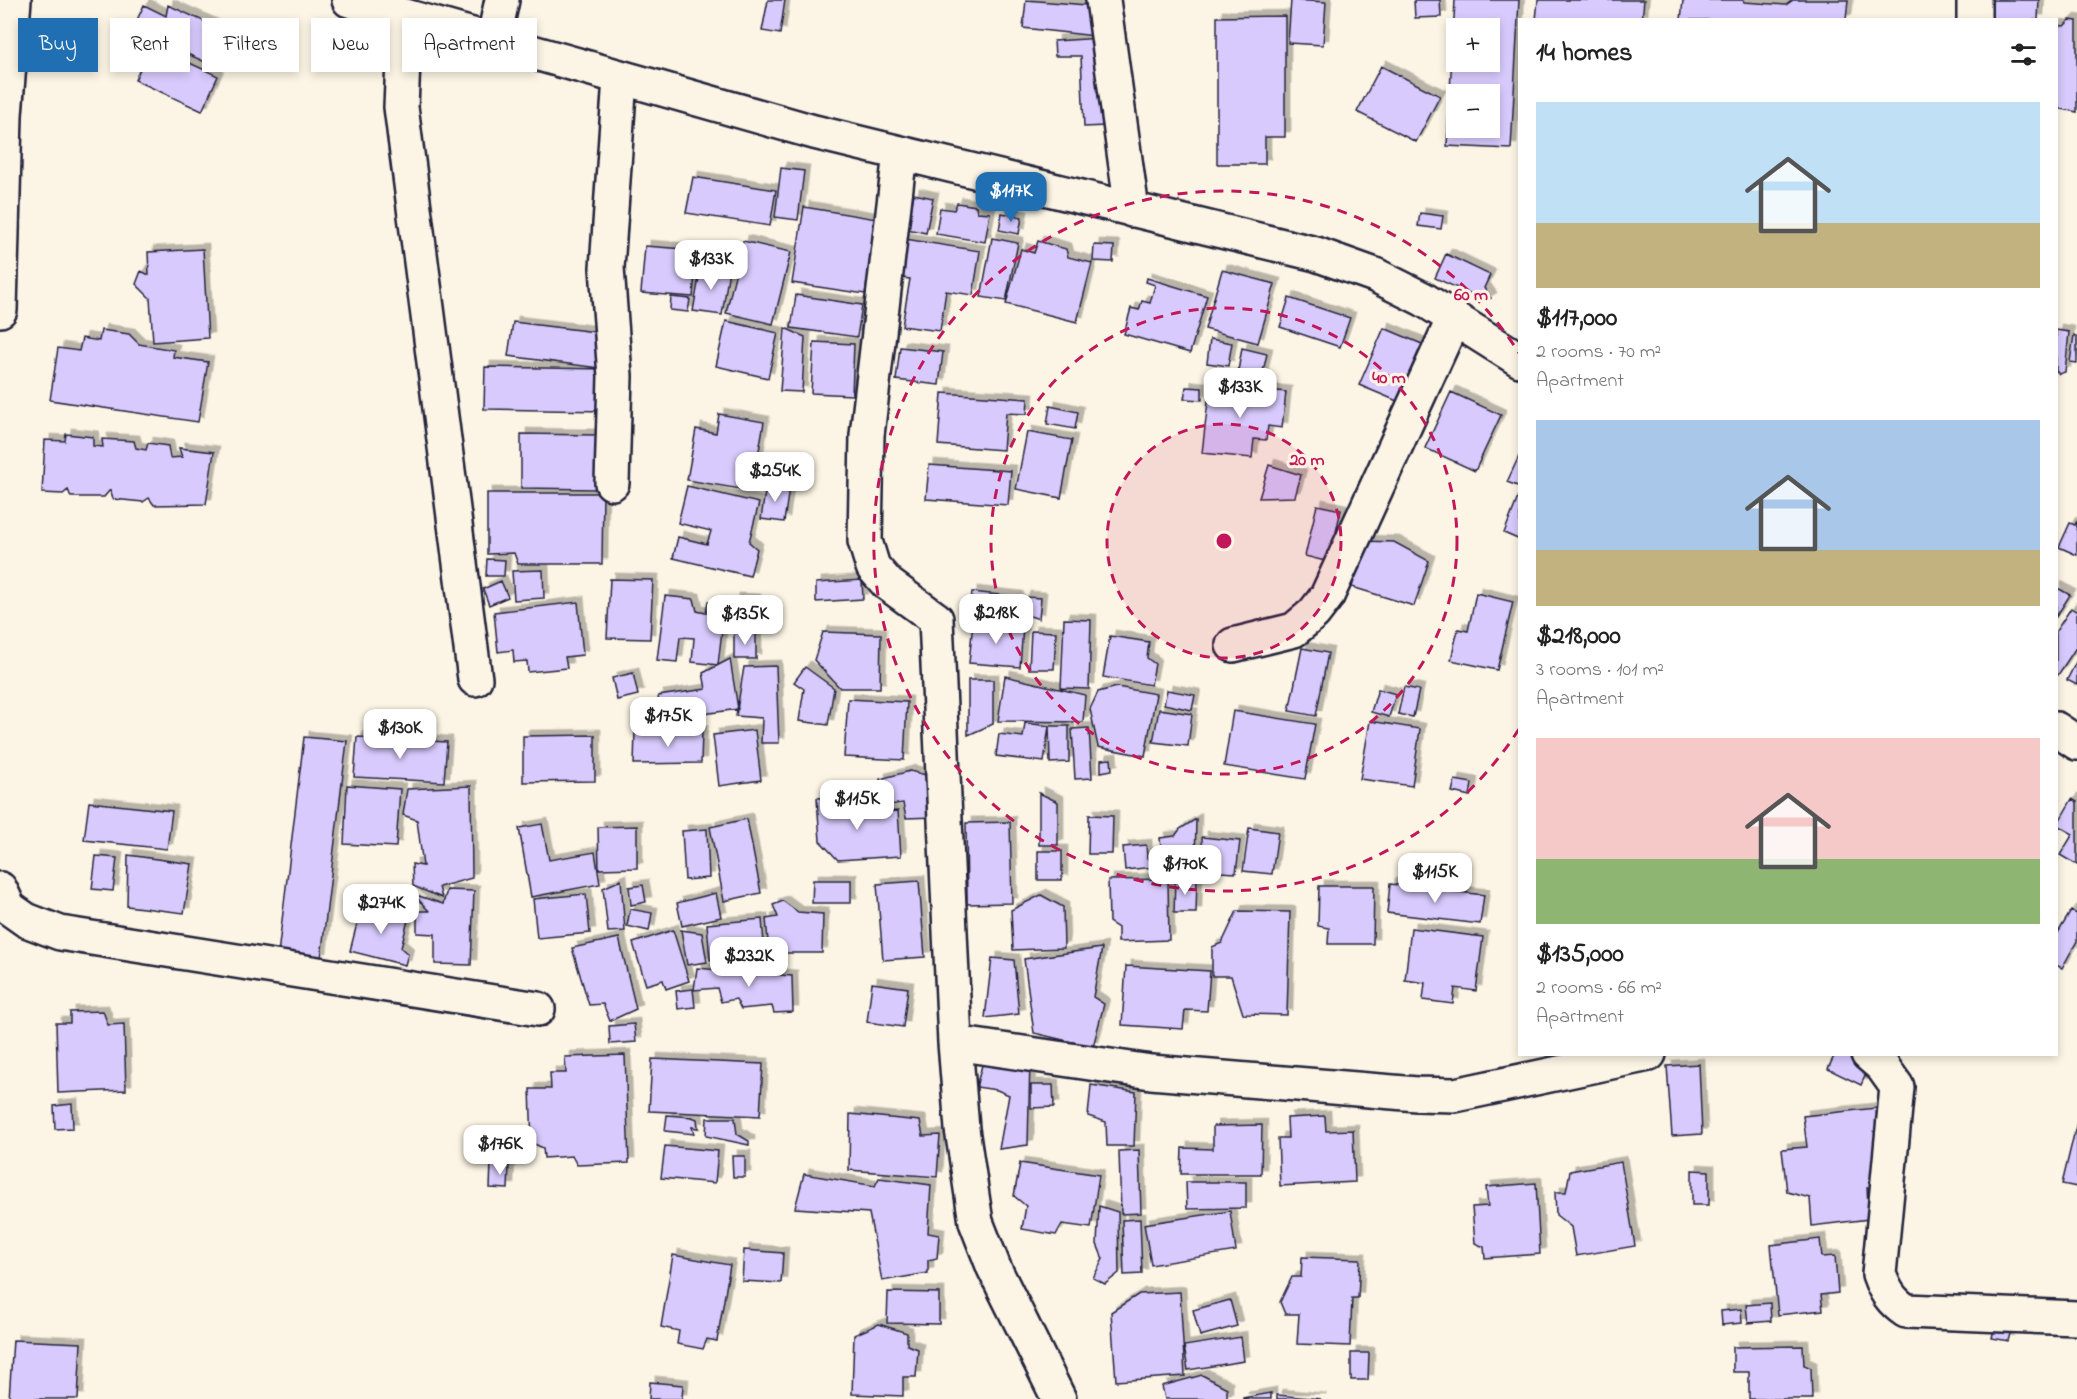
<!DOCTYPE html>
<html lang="en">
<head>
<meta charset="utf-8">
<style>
  :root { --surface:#fff; --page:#f6f6f6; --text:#222; --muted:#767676; --accent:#1f6fb2 }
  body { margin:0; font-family:"Indie Flower",sans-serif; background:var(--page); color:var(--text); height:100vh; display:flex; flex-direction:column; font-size:22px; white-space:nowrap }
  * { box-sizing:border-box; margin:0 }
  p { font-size:20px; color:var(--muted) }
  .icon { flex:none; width:33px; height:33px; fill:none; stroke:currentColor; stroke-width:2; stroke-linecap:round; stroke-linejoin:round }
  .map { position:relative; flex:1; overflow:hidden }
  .details { position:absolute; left:1518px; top:18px; width:540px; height:1038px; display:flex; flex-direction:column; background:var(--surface); border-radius:0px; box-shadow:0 3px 9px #0003 }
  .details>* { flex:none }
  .guide { position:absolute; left:18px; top:18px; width:570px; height:54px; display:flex; gap:12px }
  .controls { position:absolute; left:1446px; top:18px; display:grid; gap:12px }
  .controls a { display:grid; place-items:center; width:54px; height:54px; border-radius:0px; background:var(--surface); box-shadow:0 3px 9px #0003; font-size:30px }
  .price { position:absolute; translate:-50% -51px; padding:0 14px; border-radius:12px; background:#fff; color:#222; font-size:20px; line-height:39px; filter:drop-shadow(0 2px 3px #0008) }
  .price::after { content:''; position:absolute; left:50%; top:36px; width:18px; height:14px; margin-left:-9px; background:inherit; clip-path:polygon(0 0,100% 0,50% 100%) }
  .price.current { background:var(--accent); color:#fff }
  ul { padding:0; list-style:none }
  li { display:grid; align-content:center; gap:12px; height:318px; padding:0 18px }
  li span { display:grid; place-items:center; height:186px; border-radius:0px; color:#555 }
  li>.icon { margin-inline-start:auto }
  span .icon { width:108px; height:108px; fill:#fffc; stroke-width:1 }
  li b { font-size:26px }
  h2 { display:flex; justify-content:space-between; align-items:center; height:72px; padding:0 18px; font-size:26px }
  .chip { padding:0 21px; border-radius:0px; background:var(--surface); box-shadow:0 3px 9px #0003; font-size:21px; line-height:54px }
  .chip.current { background:var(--accent); color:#fff }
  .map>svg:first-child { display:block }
  .building { fill:#d8cafd; stroke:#22223b; stroke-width:1.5; fill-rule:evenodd; filter:url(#shadow) }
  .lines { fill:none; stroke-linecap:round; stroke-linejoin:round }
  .minor-casing { stroke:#22223b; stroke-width:38 }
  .minor { stroke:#fcf5e5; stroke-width:33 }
  .ring { fill:none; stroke:#c2185b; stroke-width:3; stroke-dasharray:10 8 }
  .centre { fill:#c2185b; stroke:#fcf5e5; stroke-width:3 }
  .ring-label { font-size:18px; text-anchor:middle; font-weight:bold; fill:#c2185b; stroke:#fcf5e5; stroke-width:6; stroke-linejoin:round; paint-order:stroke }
</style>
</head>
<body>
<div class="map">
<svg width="2077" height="1399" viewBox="0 0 2077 1399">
  <defs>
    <filter id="shadow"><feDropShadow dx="5.5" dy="-5.5" stdDeviation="0" flood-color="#0004"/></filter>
  </defs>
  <rect width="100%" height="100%" fill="#fcf5e5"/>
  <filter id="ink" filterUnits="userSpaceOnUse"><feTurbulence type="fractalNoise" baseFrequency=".0167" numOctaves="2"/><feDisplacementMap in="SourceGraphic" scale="12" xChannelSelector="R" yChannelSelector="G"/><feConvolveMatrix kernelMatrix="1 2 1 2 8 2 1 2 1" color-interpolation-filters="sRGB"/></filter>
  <g filter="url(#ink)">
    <path class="building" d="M768,0H785L780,34L762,31Z
      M1026,0L1099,6L1095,36L1023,28Z
      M1291,0L1326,2L1323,45L1288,43Z
      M1414,0H1440L1441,17L1415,18Z
      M1455,0H1519L1511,149L1447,146ZM1456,28H1490V62H1456ZM1456,94H1490V128H1456Z
      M1538,0H1644L1642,20H1536Z
      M1683,0H1743L1744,2L1786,5L1793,0H1848L1846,20H1681Z
      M1992,0H2039L2038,20H1992Z
      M144,5L166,16L168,5L228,32L212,65L183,52L181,59L218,76L202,111L135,80L150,47L129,37Z
      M1285,16V137H1265V164H1217V17Z
      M2070,20L2077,21V112L2056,108V25L2064,26Z
      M1101,38L1105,126L1084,127L1081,56H1055L1054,41Z
      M1381,66L1440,96L1416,142L1357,112Z
      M781,168L804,171L798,220L775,217Z
      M693,177L776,190L770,226L686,213Z
      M914,194L933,198L926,233L907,229Z
      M957,203L976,206L977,212L990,213L985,242L936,234L940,208L954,210Z
      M804,207L877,219L865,294L792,283Z
      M1002,213L1022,217L1019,234L999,230Z
      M1420,213L1443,216L1441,229L1418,226Z
      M899,238L980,251L973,295L946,291L940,331L902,326L910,279L893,277Z
      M992,238L1018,243L1006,301L981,297Z
      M743,241L791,252L773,324L726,313Z
      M1038,241L1066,249L1068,257L1092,263L1077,322L1006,304L1021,249L1034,253Z
      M1094,245L1114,246L1113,262L1093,261Z
      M645,246L697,250L693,297L641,293Z
      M203,249L208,338L153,342L150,298L136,284L141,271L149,275L148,252Z
      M1446,254L1490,275L1484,288L1491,298L1486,301L1435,278Z
      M701,266L729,270L722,315L693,311Z
      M1222,270L1275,284L1258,343L1205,329Z
      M1147,278L1207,296L1190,353L1124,334L1131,308L1139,310L1142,301L1150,303L1155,285L1146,282Z
      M796,295L862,305L857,337L791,328Z
      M671,297L690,299L688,312L670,310Z
      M1289,298L1350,318L1340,347L1280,327Z
      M726,321L778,333L768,378L716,366Z
      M513,322L604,333L599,368L508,356Z
      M785,328L805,337L802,392L780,391Z
      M1384,328L1422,344L1397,401L1359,385Z
      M101,330L129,334L139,344L174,350L173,357L208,362L198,422L50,400L58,348L79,351L82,338L99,341Z
      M2056,330L2069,332L2065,372L2059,374L2056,371Z
      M2074,335L2077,337V363L2070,362Z
      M1210,339L1232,343L1228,366L1207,363Z
      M814,342L854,344L852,395L811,393Z
      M900,347L943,352L939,385L896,380Z
      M1242,348L1267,354L1262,376L1238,371Z
      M485,367L609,369L608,411L484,409Z
      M1210,384L1286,392L1282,428L1268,426L1266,440L1254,439L1252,458L1202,453Z
      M1186,387L1202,388V400L1184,399Z
      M1451,392L1501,415L1475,471L1425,448Z
      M942,393L1028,399L1027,414L1006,413L1003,450L938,445Z
      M1050,406L1078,412L1075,429L1047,424Z
      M719,414L764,422L752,491L687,480L696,429L716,433Z
      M1027,432L1072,440L1061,498L1016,489Z
      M66,434L93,437V446L103,447L102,439L134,441L136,448L146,450L148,443L168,446L170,458L182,457L179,448L214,452L206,504L154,505L149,498L143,502L113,499L110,490L104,497H71L68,490L63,494L42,493L45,440L65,441Z
      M521,434L596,435L595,489L521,488Z
      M1520,454V487L1507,482Z
      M929,465L1011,471L1008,505L926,499Z
      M1269,465L1301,475L1295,497L1259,498Z
      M766,485L789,488L784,522L761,519Z
      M687,486L759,503L749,542L757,549L750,576L673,558L678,537L707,544L711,531L678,523Z
      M487,493H603L602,564H518L514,553L487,554Z
      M1519,495H1520V540L1504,533Z
      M1317,505L1341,510L1329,562L1305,556Z
      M2077,521V555L2059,547L2070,523L2075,525Z
      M1364,541L1394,542L1429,561L1414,606L1352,587Z
      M487,559L505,560L504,576H486Z
      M543,570L544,598L514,600L512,571Z
      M610,579L653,580L650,639L607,638Z
      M862,580L863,599L816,602V583Z
      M501,581L508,597L489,605L483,589Z
      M2056,587L2070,595L2056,617Z
      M972,592L1017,597L1021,606L1025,597L1041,598L1039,619L1027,615L1019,624L969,618Z
      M1476,593L1513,602L1497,670L1451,660L1458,629L1468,631Z
      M665,596L694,599L697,611L706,613L708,602L725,604L718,665L692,662L694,638L680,637L677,662L657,660Z
      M734,599L755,600L753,627L732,626Z
      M578,602L583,655L565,657L567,668L528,672L527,661L514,662L513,650L498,652L494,612Z
      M2071,608L2077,612V646L2058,675L2056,674V631Z
      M1064,619L1091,620L1089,689L1061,688Z
      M973,622L1023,626L1020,667L969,663Z
      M1031,631L1056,632L1054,669H1029Z
      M734,632H756V659H734Z
      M823,632L881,634L880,688H840L814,660Z
      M1110,636L1149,642L1147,658L1155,664L1151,685L1103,677Z
      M1302,648L1328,653L1316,716L1289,711Z
      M730,659L738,709L661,720L658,696L706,689L703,673Z
      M2077,660V685L2067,680Z
      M776,666L779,743H761L762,718L736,716L744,667Z
      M805,667L834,688L828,725L799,721L804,689L794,682Z
      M633,673L638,695L617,700L612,678Z
      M1005,676L1085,695L1083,722L998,721Z
      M968,680H993V724L968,735Z
      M1117,687L1156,694L1145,756L1098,747L1090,709L1098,692Z
      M1404,687L1419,690L1413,717L1398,714Z
      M1378,689L1396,694L1389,717L1371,712Z
      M1167,690L1195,695L1192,710L1164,704Z
      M848,699L907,702L904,760L844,757Z
      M1159,709L1192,714L1188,746L1153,742Z
      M1233,711L1315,724L1305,779L1224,766Z
      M1370,721L1420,729L1412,786L1360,779Z
      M1025,723L1049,726L1044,762L996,756L999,734L1023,737Z
      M1049,726H1069V762L1050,763Z
      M1089,728L1092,778L1075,779L1072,729Z
      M755,730L761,780L719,786L713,735Z
      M702,731L701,763L634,764L635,732Z
      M595,735V781L523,782V736Z
      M304,737L347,741L321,958L278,954Z
      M357,737L447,742L444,782L354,777Z
      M1111,759L1112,770L1101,772V760Z
      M910,771L934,777L935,817L906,818L903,803L883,806L880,779Z
      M1455,780L1472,783L1470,796L1452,792Z
      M347,785L400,789L396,847L344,844Z
      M471,786L472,878L439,887L442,898L413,886L412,864L423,866L417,820L403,815L407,789Z
      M1039,793L1058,802V845H1039Z
      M850,796V814L898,811L901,856L838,860L820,841L817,798Z
      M2072,799L2077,802V865L2060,855L2073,834L2057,825Z
      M89,802L172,811L167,849L84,840Z
      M1089,815L1113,816L1112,854H1088Z
      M747,819L761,893L724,901L710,827Z
      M1196,819L1195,869L1163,870L1160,838L1175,836L1180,829Z
      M1010,822L1012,903L967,904L966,823Z
      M542,824L549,860L595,852L600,884L531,897L519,828Z
      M637,826V868L599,869L598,827Z
      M1249,828L1278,832L1272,874L1243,871Z
      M707,829L709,878L685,880L682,831Z
      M1202,837L1240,841L1236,873L1203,871Z
      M1146,845L1147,858L1155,861V867L1125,870L1123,847Z
      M1038,851H1062V880H1038Z
      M128,855L192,864L184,913L127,906Z
      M96,856L117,858L113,891L92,889Z
      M1175,878L1197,879L1196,913H1174Z
      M1168,879L1169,940L1118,942V928L1109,922L1108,880Z
      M621,880L625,931L608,932L603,888Z
      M813,880H851V903H812Z
      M919,881L925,957L883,960L877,884Z
      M1390,884L1484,895L1480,924L1387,913Z
      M643,885L646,902L631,905L629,887Z
      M1319,886H1374L1373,944H1328L1329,928L1318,926Z
      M447,890L474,891L471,965L435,964V934L417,933V911H429L413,894L443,904Z
      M716,893L721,917L682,926L677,903Z
      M586,894L590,933L537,938L533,899Z
      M1041,895L1063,907L1064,948L1013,950L1011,910Z
      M783,901L798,912L823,914L822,953H769L766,919L778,917L773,905Z
      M362,904L409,916L401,948L408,954L405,965L350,951Z
      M630,909L652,913L649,931L627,926Z
      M1237,911L1290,912L1287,1015L1243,1014L1231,976H1212V947L1222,943Z
      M2071,911L2077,914V941L2062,968L2056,965V936Z
      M762,919L765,955L710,960L707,924Z
      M1411,928L1483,937L1476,991L1455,988L1453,1004L1423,1000L1425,983L1405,980Z
      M673,930L689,981L666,989L663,980L646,985L633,943Z
      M681,930L702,933L707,962L687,965Z
      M619,938L636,1009L610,1021L603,1004L589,1005L572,948Z
      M1102,948L1093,997L1104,1004L1093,1047L1034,1033L1024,959Z
      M992,958L1014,960L1019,1014L985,1018Z
      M1126,966L1210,971L1207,1011L1185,1010L1183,1029L1122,1025Z
      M697,968L792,976L793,1012L774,1013L772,1006L741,1009L736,999L721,1002L717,988L694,990Z
      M872,983L908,988L903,1027L867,1022Z
      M693,989L695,1007L678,1009L676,991Z
      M103,1011L108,1025L124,1024L126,1090L58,1093L56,1023H70V1012Z
      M634,1024L636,1042L610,1044L609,1026Z
      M1835,1054H1853L1871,1063L1861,1085L1828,1069Z
      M625,1055L629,1163L577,1165L572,1156L544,1158L543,1148L532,1143L530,1089H551L550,1073H566L565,1057Z
      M984,1058L1030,1060L1028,1145L999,1149L1009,1095L997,1090L976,1087Z
      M652,1059L763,1064L760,1116L649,1111Z
      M1699,1064L1702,1134L1672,1136L1667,1066Z
      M1031,1085H1053L1054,1107L1031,1108Z
      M1091,1085L1136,1092L1134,1146H1107L1106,1122L1088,1116Z
      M72,1104L73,1128L55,1129L54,1106Z
      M1876,1108L1884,1186L1867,1188L1869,1219L1812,1226L1810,1198L1787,1192L1782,1149L1807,1147L1803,1116Z
      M850,1114L920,1121L923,1136L940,1135L937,1177L849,1170Z
      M667,1115L692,1117L697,1119L698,1128L692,1127L694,1134L665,1131Z
      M1325,1116L1326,1131L1353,1130L1355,1182L1280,1186L1278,1138H1288L1287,1118Z
      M707,1118H735L737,1134L749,1141V1145L706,1136Z
      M2077,1122V1187L2062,1184Z
      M1262,1125L1261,1174H1181L1182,1148L1213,1149V1126Z
      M665,1146L718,1151L715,1183L661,1178Z
      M1139,1150L1141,1213L1121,1214L1119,1151Z
      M732,1156H745V1177H733Z
      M491,1162L509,1163L508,1189L490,1188Z
      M1621,1162L1635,1246L1576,1256L1571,1227L1556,1215L1555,1192H1566L1570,1171Z
      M1020,1163L1099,1175L1091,1228L1062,1224L1056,1235L1022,1229L1026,1206L1014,1196Z
      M1692,1170L1709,1171V1205H1692Z
      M804,1174L875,1186L879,1178L931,1185L928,1233L939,1235L937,1258L928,1260V1273L882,1281L869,1213L795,1208Z
      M1186,1182H1246V1208L1187,1209Z
      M1536,1183L1540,1254L1485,1258L1484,1247L1475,1243L1472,1207L1488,1206L1486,1187Z
      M1099,1206L1118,1212L1119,1273L1105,1284L1093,1278L1103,1259L1097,1244Z
      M1230,1211L1236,1251L1151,1265L1144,1224Z
      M1140,1219L1142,1274L1124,1275L1122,1220Z
      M1820,1239L1822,1257L1835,1256L1838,1293L1821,1295L1823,1310L1778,1315L1771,1245Z
      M744,1250L783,1253L781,1283L742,1281Z
      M673,1255L730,1265L717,1341L707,1339L703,1349L677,1344L679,1331L661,1327Z
      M1302,1257L1360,1259L1358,1298H1352L1350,1346L1297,1344L1299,1314H1285L1280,1302L1292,1277H1301Z
      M888,1292L939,1293V1324L887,1323Z
      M1180,1292L1185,1376L1116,1381L1111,1312L1139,1294Z
      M1230,1300L1237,1326L1200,1336L1193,1310Z
      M1770,1303L1771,1321L1748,1323L1746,1305Z
      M1741,1309L1742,1323L1722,1325L1721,1311Z
      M1996,1320L2013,1323L2008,1341L1992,1338Z
      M879,1324L907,1333V1345L918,1349L916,1377H903V1396L852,1394L854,1335Z
      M1241,1337L1244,1361L1188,1370L1184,1346Z
      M13,1340L81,1343L78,1399H9Z
      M1803,1346L1804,1365L1811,1368L1812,1399H1749V1372H1733V1347Z
      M1351,1353H1369L1368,1380H1351Z
      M1202,1375L1227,1388V1399H1165L1162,1386Z
      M650,1382L683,1385L682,1399H649Z
      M1271,1393V1399H1243V1398Z
      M1277,1395L1321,1399H1277Z"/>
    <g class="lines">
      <g class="minor-casing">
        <path id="minor" d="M349,0L814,132L1316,254L1375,275L1423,299L1520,360
          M1103,0L1132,210
          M1974,0V20
          M405,16L401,107L475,679
          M493,42L502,0
          M900,153L867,435L865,541L873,567L888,584L936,619L955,1043L962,1129L976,1222L994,1268L1059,1399
          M0,310L5,115L14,0
          M612,483L615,376L607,268L620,78
          M1233,645L1294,630L1314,613L1327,596L1454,318
          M2056,729L2077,743
          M0,889L9,908L26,920L60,933L538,1009
          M955,1043L1151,1072L1417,1094L1455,1095L1649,1054
          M1868,1054L1882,1066L1897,1087L1879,1274C1885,1291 1891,1301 1906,1311L2077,1318"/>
      </g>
      <use href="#minor" class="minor"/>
    </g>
  </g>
  <circle cx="1224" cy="541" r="117" fill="#c2185b" fill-opacity=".12"/>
  <g class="ring">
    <circle cx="1224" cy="541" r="117"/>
    <circle cx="1224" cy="541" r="233"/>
    <path d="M1519 729A350 350 0 1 1 1519 353"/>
  </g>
  <circle cx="1224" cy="541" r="9" class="centre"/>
  <g class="ring-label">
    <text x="1471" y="300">60 m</text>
    <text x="1389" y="383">40 m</text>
    <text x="1307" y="465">20 m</text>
  </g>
</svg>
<div class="controls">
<a>+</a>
<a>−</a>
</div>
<b class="price current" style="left:1011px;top:223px">$117K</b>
<b class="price" style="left:711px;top:291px">$133K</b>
<b class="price" style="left:1240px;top:419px">$133K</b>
<b class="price" style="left:775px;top:503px">$254K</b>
<b class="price" style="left:996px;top:645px">$218K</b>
<b class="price" style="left:745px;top:646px">$135K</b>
<b class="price" style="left:668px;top:748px">$175K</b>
<b class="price" style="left:400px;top:760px">$130K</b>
<b class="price" style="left:857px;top:831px">$115K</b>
<b class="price" style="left:1185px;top:896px">$170K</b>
<b class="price" style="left:1435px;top:904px">$115K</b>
<b class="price" style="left:381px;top:935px">$274K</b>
<b class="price" style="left:749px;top:988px">$232K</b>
<b class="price" style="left:500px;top:1176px">$176K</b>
<div class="guide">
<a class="chip current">Buy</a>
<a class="chip">Rent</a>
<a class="chip">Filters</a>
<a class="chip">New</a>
<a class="chip">Apartment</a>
</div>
<section class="details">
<h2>14 homes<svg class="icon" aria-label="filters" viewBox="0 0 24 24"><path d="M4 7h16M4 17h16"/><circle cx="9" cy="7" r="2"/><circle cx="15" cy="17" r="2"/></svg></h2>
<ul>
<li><span style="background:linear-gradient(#bfe0f5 65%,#c2b280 0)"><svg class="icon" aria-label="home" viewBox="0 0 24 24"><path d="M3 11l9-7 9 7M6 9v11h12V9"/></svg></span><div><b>$117,000</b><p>2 rooms · 70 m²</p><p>Apartment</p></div></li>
<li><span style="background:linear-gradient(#a9c7e8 70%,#c2b280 0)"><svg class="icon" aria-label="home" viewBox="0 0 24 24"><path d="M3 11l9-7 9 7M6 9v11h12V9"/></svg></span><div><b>$218,000</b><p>3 rooms · 101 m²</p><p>Apartment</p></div></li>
<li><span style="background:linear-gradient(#f6c9c9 65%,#8fb573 0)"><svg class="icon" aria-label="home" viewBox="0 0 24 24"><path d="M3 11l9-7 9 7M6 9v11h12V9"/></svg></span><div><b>$135,000</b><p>2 rooms · 66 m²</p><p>Apartment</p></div></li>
</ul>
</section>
</div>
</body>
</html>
